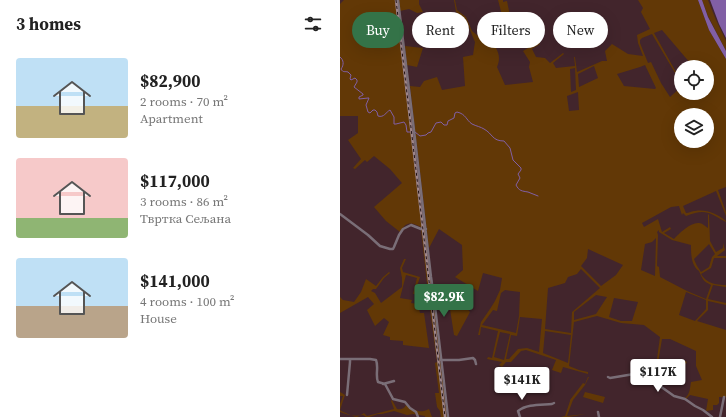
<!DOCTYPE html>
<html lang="en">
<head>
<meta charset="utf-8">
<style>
  :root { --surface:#fff; --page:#f6f6f6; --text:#222; --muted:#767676; --accent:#347348 }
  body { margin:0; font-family:"Source Serif 4",serif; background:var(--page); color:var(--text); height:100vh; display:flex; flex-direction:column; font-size:15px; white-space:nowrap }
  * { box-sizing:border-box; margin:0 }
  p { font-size:13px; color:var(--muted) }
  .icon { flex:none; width:22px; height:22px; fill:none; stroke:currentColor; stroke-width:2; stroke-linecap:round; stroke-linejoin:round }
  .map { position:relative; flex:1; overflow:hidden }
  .panel { display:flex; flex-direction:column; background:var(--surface); width:340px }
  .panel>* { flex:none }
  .guide { position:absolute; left:12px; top:12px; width:314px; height:36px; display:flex; gap:8px }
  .fabs { position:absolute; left:334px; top:60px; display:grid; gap:8px }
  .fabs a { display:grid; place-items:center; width:40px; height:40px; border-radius:50%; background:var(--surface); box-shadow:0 4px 16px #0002; font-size:20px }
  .price { position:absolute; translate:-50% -34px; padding:0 9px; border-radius:4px; background:#fff; color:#222; font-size:13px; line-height:26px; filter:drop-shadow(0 1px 2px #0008) }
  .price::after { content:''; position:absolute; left:50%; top:24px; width:12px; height:9px; margin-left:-6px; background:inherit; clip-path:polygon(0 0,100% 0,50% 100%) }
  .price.current { background:var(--accent); color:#fff }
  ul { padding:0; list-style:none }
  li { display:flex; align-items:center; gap:12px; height:100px; padding:0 16px }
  li span { display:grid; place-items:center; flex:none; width:112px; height:80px; border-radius:4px; color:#555 }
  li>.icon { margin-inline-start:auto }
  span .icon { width:48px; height:48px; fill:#fffc; stroke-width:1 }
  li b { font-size:17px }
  h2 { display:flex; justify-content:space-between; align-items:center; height:48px; padding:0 16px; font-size:17px }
  .pill { padding:0 14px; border-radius:18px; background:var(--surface); box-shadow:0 4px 16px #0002; font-size:14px; line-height:36px }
  .pill.current { background:var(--accent); color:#fff }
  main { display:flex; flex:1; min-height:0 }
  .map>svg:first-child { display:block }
  .green { fill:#623806; fill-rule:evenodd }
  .water { fill:#815fa5 }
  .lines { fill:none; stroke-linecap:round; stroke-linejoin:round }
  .stream { stroke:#815fa5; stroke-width:1 }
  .street { stroke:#7a6e77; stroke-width:2.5 }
  .rail-casing { stroke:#9e868b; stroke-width:2.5 }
  .rail { stroke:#201316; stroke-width:1; stroke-dasharray:3; stroke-linecap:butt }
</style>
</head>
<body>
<main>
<section class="panel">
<h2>3 homes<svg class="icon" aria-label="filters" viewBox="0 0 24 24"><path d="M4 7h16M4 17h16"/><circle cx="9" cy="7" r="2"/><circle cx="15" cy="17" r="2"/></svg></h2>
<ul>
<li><span style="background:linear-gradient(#bfe0f5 60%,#c2b280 0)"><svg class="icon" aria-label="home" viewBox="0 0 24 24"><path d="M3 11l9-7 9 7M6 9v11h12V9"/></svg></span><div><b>$82,900</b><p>2 rooms · 70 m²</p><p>Apartment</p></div></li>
<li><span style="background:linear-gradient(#f6c9c9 75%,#8fb573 0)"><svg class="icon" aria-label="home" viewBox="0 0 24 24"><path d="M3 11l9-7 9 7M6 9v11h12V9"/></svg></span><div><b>$117,000</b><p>3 rooms · 86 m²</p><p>Твртка Сељана</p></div></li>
<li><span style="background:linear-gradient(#bfe0f5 60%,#b9a48a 0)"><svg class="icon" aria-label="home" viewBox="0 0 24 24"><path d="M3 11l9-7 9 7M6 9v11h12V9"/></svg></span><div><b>$141,000</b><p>4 rooms · 100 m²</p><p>House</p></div></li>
</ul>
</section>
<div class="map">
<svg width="386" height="417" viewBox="0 0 386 417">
  <rect width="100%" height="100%" fill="#42252c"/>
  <path class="green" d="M4,0H55L83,228C72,223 67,220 60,232L46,221L34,207L62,183L50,169L34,156L27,162L25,160L15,169L13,168L21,159L8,140L18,133V116H0V4Z
    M59,0H79V4L83,12L77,13L69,9L60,11Z
    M114,0H115L117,10L126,17L132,31L138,36L144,39L151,33L153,34L148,40C157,46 162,56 157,67L165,85L193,82L189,67L190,62L183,51L188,48L179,34L175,37L168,38L158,0H163V2L167,1L173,31H179L180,34L191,47L199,42L200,44L192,49L196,57L205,58L210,63L223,53L224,54L213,63L216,68L235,66L234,57H235L237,72L262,61H267L265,51L272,44L288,54L303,56L298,43L297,35L310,29L301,12L303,8L298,0H358L369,30L386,59V187L378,190L386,212V216L376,191L343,206L346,213C349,213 352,211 355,211C367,209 377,214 386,221V222C369,213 366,208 346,216L343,213L342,215L339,206L331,207L302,223L304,227L318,219L322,232L330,227L331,229L324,233L334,239C339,233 351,222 359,223C362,223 365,226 368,228V214L369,215L370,241L376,252L383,248V243L385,250L377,256H386V258H374L371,268L361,274C366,283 376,285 386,285V287H385L373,285L368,299L386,303V305L368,301V310L357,321L386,330V397H379V403L377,405H373V410L366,411L368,399L350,395L346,399L345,398C350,394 350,388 351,382L362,380L356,366V351L330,339H322L317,369L346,361L347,363L315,373L320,337L304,325L281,323L257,316L234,322L229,366L239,370L248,372V374L223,367L221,373L212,370L216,360L186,350L181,351L171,362H166L162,367L159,365L162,362L147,359L148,357L152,358L158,331L141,327L140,335H138L141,322L150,309L155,301L160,290L162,278L143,273L138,291L115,277L123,270L122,245L99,229L89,248L70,86L80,87L84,81L97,77L102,90L125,86L123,57L133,55L135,42L132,35L126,20L116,12ZM322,30L345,57L352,65L351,67H367V93H341V87L330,97L321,83L311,62L308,63L300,43V40L302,38L312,34L335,73L336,72L314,33ZM305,65L316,88L315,89L284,86L277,74L300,67ZM254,66L258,78L239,87L238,74ZM235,68L236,90L231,92L230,69ZM238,92L239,110L229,111L227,96ZM341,115H367V141H341ZM319,230V232L332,240L351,245C351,252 351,261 355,267C356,269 358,270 359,271C363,280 363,281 371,285L366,299L347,291L320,277L319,267L317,266L318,235L317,232ZM316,238L315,276L301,270L305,244L312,242ZM369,244L375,254L372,257L369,267L361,272C358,267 356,265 354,259ZM248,249L283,265L276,275L261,286L241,266L247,258ZM241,269L260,288L232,312L231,333L205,329L208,288L225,283L228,277L237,274ZM165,290L180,292L179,316L176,333L142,325L153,310L157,311L161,293ZM346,292L366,300V309L355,321L339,315ZM256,295L267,297L256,314L234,320V312ZM274,298L298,302L292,321H281L269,317ZM180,317L202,319L199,352L187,348L178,349L169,359H166L171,335L177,336ZM205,331L231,335L228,363L203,353ZM160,332L170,334L164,360L154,357Z
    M362,0H368L376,20L386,41V51L368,16Z
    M65,46L83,48L77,67L67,65Z
    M81,229H83L105,417H101L100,411L97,407L95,393H99L95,363L97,362L88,295L73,294L77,278L66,275L60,298L72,300L71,303L78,304L80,313H84L89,348L63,345V341L50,340V337L43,335L49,322L44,318L35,326L27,310L34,304L28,297L0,313V297L3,300L14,302L21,292L26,279L36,286L43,277L49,272L50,273L44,278L36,289H33L31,291L35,293L41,303L62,287V278L60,268L64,259H66L62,268L63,272L80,277L75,292L88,293Z
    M84,229L85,230L107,417H106Z
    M112,292L130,312L117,336L114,335L108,296Z
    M248,377H249L245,385L233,400L227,416L246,414L228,417H221L225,416L230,401V400L243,383L245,384Z
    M0,392L5,395L0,410C3,412 14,417 17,417C20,416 22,414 24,413L27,416L54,409L51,401L52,400L57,409C61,410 64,409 66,405C74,410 80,414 89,409L92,417H85V416L73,414L67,415L54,411L42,414H38L29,417H26L23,415C15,417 8,415 0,412V404L3,396H0Z
    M245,392L265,397L263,403L243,397Z"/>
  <path class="water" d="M358,0H362L368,17L386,51V59L369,30Z
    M370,0H386V38L379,24Z"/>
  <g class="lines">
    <path class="stream" d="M0,57C4,60 4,65 1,69C3,73 5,71 8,72L11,75L10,79L11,80L15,78L17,80V82L14,87L23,94V95L19,97V99L28,98H29L26,105L28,112L30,113L33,110H35L37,112L38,116C44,118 46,112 50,110L54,117V124H56L64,122L66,125L67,132H70
      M73,132H75L80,136L86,135L88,133L91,132L96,123L101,122L104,125H107L108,121L114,118L115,113L117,112C126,114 126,120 132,124C136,126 141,127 144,129C153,134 152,141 164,141L170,148L173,160L181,168V170L178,174L180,178L176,185C179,191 182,191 188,192C191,193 195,195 198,196"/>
    <path class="street" d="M58,0L73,122L91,277L94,298L108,417
      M0,214L28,235L40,246L50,249H53L54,247L59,235L63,229L71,225L81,229H86
      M0,359H30L36,360C39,367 35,375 38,382L45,384L52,397L53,399L65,402L70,408L76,412L78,417
      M101,360H119L133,358L135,360L136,364
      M268,377L270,378L294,374L306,376L334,396L345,399L355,406L363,410L372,417
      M43,384L54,381
      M7,395L10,362V359
      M258,412L259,417
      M180,417L178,411C187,404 200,405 212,404L214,403
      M380,417L384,397"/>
    <g class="rail-casing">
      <path id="rail" d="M56,0L105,417"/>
    </g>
    <use href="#rail" class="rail"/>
  </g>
</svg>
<div class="fabs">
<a><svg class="icon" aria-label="locate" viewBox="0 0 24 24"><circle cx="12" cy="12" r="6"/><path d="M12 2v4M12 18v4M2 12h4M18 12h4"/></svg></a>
<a><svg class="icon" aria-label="layers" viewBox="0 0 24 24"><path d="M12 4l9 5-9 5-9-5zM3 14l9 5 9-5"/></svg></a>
</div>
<b class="price current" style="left:104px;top:318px">$82.9K</b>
<b class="price" style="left:318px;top:393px">$117K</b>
<b class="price" style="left:182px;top:401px">$141K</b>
<div class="guide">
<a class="pill current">Buy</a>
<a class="pill">Rent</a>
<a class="pill">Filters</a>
<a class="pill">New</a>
</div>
</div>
</main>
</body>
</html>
